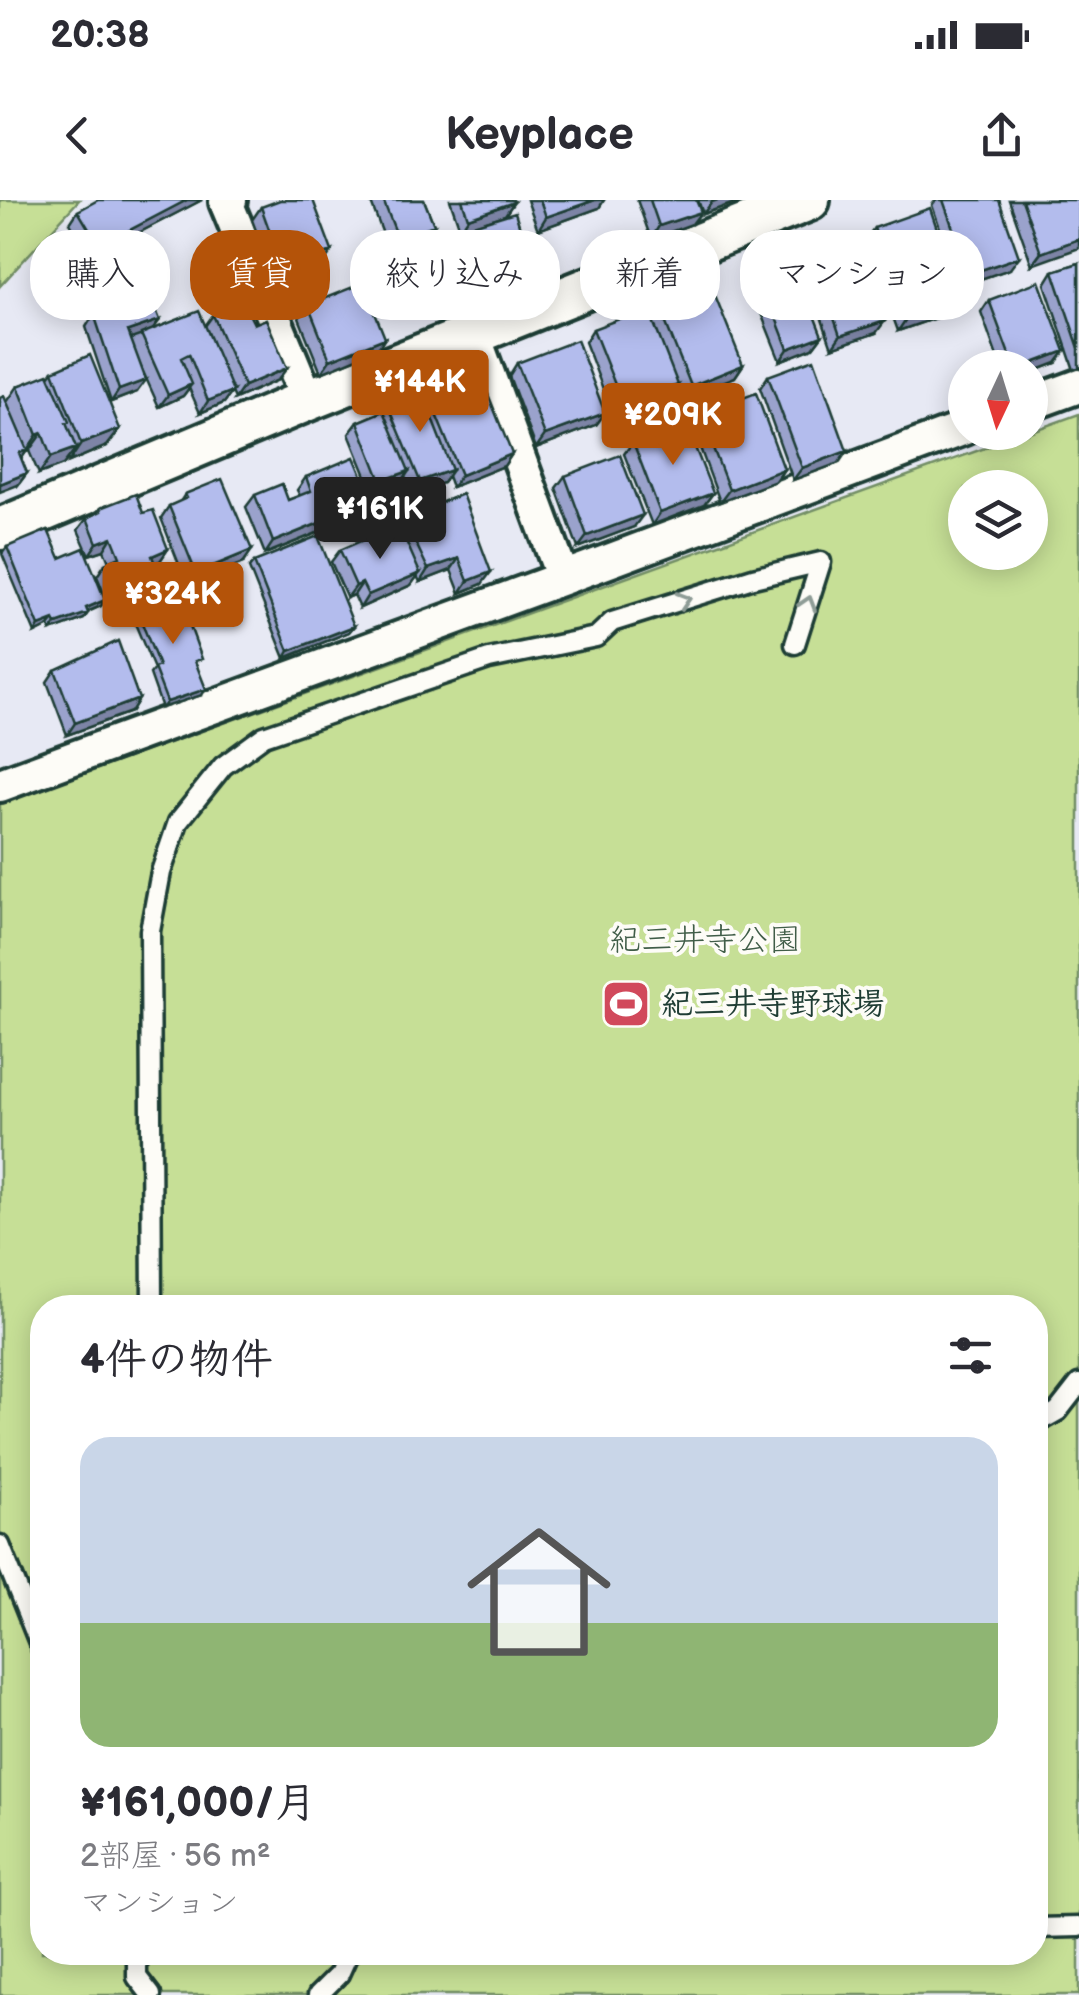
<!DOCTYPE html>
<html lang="ja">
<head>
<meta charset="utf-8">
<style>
  :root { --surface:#fff; --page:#f7f7f7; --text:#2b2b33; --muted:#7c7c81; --line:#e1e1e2; --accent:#b45309 }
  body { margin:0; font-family:"Balsamiq Sans","Klee One",sans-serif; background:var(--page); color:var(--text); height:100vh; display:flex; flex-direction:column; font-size:38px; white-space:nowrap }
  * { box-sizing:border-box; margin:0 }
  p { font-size:32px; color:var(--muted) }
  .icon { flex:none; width:55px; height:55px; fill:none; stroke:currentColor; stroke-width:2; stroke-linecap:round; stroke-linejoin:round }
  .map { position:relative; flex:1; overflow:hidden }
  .drawer { position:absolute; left:30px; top:1095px; width:1018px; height:670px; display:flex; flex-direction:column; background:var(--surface); border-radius:40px; box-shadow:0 5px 25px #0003 }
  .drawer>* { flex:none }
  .hud { position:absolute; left:30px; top:30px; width:1020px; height:90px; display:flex; gap:20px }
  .needle { width:65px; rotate:184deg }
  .buttons { position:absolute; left:948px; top:150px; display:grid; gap:20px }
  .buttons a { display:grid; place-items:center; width:100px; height:100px; border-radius:50%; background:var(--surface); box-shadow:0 5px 25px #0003; font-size:50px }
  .price { position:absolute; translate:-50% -85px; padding:0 22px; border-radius:10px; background:var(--accent); color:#fff; font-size:32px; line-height:65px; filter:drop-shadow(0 2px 5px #0008) }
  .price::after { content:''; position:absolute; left:50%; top:60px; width:30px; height:22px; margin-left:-15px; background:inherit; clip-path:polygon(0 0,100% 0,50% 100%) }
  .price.current { background:#222; color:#fff }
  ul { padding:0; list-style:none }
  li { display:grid; align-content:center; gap:20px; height:530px; padding:0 50px }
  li+li { border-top:2px solid var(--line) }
  li span { display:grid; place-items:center; height:310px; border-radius:30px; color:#555 }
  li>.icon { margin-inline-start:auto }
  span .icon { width:180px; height:180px; fill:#fffc; stroke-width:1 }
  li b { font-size:42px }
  h2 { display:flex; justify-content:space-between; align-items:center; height:120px; padding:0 50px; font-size:42px }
  .tag { padding:0 35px; border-radius:40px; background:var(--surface); box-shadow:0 5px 25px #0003; font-size:35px; line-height:90px }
  .tag.current { background:var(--accent); color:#fff }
  .status { display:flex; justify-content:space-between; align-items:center; height:70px; padding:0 50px; background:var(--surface); direction:ltr }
  .status svg { height:28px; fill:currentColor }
  header { display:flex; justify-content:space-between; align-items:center; height:130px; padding:0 50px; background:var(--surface); font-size:45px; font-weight:800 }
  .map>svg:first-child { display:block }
  .green { fill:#c6df96; stroke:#728e65; stroke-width:2.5; fill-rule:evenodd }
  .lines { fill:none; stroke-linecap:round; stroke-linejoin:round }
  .service-casing { stroke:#1f3d34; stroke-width:25 }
  .minor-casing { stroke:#1f3d34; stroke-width:40 }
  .tertiary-casing { stroke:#1f3d34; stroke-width:48 }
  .service { stroke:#fdfcf7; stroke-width:18 }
  .minor { stroke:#fdfcf7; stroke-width:32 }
  .tertiary { stroke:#fdfcf7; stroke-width:40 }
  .wall { fill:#9aa2cc; stroke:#1f3d34; stroke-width:2.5 }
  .shaded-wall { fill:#7d84a6; stroke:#1f3d34; stroke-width:2.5 }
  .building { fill:#b3bced; stroke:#1f3d34; stroke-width:2.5 }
  .oneway { stroke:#8e9c96 }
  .labels { text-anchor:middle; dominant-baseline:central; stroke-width:8; stroke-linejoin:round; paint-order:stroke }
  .park-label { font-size:32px; fill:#405d48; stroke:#fdfcf7 }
  .poi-label { font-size:32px; font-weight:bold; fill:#1f3d34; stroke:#fdfcf7; text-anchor:start }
</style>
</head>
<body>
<div class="status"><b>20:38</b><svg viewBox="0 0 49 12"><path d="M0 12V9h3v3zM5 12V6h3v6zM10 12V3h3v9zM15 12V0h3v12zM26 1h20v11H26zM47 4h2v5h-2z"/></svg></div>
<header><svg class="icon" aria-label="back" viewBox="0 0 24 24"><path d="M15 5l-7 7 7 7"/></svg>Keyplace<svg class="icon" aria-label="share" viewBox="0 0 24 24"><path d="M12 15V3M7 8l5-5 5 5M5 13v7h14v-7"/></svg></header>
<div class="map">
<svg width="1079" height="1795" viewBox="0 0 1079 1795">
  <rect width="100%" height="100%" fill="#e7e9f4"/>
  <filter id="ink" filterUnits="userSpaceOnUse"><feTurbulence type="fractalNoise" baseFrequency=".01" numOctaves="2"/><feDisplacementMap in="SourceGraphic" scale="20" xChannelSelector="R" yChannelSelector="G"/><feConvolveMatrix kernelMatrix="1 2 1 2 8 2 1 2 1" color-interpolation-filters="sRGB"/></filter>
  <g filter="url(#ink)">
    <path class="green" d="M0,0H79L0,86Z
      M1079,214V1795H0V604ZM965,288H1030V352H965ZM42,1108H1035V1752H42Z"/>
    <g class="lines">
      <g class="service-casing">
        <path id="service" d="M795,444L821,362
          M152,1108L150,731L161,672L178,622L223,566L264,536L489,459L596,437L612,422L753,378L821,362
          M1035,1224L1058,1211L1079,1184
          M0,1345L42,1450
          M1035,1728L1079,1727
          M137,1752V1777L151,1795
          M318,1795L339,1774L349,1752"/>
      </g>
      <g class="minor-casing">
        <path id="minor" d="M230,0L226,2L308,200
          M474,136L563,378L965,228
          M1030,204L1079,186
          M0,585L563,378"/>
      </g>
      <g class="tertiary-casing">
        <path id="tertiary" d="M0,329L308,200L809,0"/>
      </g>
      <use href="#service" class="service"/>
      <use href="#minor" class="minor"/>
      <use href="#tertiary" class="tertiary"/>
    </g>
    <path class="wall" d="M202,0L90,58L70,23L78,11Z
      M370,0H424L434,25L425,37L389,50Z
      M450,0H513L514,2L505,15L482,23L532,66L524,78L460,98L444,44L453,31L460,29Z
      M527,0H604L599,8L538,30Z
      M637,0H696L701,12L692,24L651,39Z
      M698,0H743L703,14Z
      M936,0H999L1010,69L960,86L932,5Z
      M1009,0H1079L1032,65Z
      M261,7L323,63L275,81L252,20Z
      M874,28L953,112L898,131L865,40Z
      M754,61L822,136L813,148L780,161L745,73Z
      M1079,63V168L1074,170L1045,84L1053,71Z
      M818,70L876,133L832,148L809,82Z
      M100,76L139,96L137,99L153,130L205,126L213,115L278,180L235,199L232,192L224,203L200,213L189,188L183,196L159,207L141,167L137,192L111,202L86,127L94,114L113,108L112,105L98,110L92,94L96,87L95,82Z
      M989,100L1056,163L1030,173V168H1001L981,112Z
      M308,105L385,138L377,150L321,173L299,118Z
      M659,106L743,165L735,177L683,198L677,185L669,197L614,218L585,142L593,129L651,117Z
      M517,163L605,213L596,225L536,248L509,176Z
      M53,171L120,229L107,246L69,262L68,259L63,265L39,274L29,251L26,252L21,259L27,273L18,285L7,202L18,186L49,176Z
      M768,176L839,263L793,280L760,188Z
      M428,195L466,205L512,254L504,266L452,287L448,276L443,283L412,294L405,277L401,283L373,293L349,234L358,222L380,213L387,202L425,200Z
      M700,214L784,269L776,281L720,302L692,226Z
      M633,242L713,293L704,305L652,325L624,254Z
      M565,276L634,327L578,348L556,288Z
      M306,277L373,301L364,314L265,354L246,307L255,295L288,300L300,296L297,290Z
      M185,294L243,363L187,385L161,318L169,306L180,302Z
      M462,294L482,384L460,393L451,370L420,382L417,376L411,385L360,408L354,395L347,398L331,362L340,350L383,340L397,334L395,330L404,318Z
      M100,308L143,313L168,349L160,361L154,363L163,386L154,398L112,414L97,376L105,364L109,362L104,350L89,355L78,330L87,318L96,313Z
      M7,347L60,358L105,400L101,406L88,412L84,419L51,431L49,426L35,433L2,354Z
      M254,362L354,426L349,432L285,458L249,368Z
      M136,408L197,465L202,495L162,508L150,474L154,469L131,414Z
      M55,470L139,499L131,512L67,535L47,482Z"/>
    <path class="shaded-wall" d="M187,0H202L90,58L99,46Z
      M595,0H604L599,8L538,30L546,17Z
      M718,0H743L703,14L712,2Z
      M514,2L505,15L460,30L468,18Z
      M701,12L692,24L651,39L659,26Z
      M434,25L425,37L389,50L398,38Z
      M1079,39V48L1032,65L1041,53Z
      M332,51L323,63L275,81L283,69Z
      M1019,57L1010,69L960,86L969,74Z
      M532,66L524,78L460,98L469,85Z
      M117,99L112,105L98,110L102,104Z
      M961,100L953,112L898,131L906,119Z
      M160,120L151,132L120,143L128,131Z
      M885,121L876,133L832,148L840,136Z
      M822,136L813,148L780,161L788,149Z
      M385,138L377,150L321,173L330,160Z
      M1065,151L1056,163L1030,173V168H1020Z
      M743,165L735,177L683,198L691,186Z
      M287,168L278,180L235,199L244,186Z
      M146,180L137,192L111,202L119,190Z
      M192,184L183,196L159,207L168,195Z
      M678,185L669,197L614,218L623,205Z
      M233,191L224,203L200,213L208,201Z
      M605,213L596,225L536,248L545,235Z
      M120,229L107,246L69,262L81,244Z
      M42,233L29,251L26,252L19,262V253L27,250L37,235Z
      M76,248L63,265L39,274L51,257Z
      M847,251L839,263L793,280L802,268Z
      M512,254L504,266L452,287L461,275Z
      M784,269L776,281L720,302L729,290Z
      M452,270L443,283L412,294L420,281Z
      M409,271L401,283L373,293L381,281Z
      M27,273L18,285L0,292V284Z
      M713,293L704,305L652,325L660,313Z
      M373,301L364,314L265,354L273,342Z
      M643,315L634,327L578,348L587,336Z
      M112,337L104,350L89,355L97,343Z
      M168,349L160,361L143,368L152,356Z
      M252,350L243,363L187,385L196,373Z
      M459,358L451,370L420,382L428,369Z
      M491,372L482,384L460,393L468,381Z
      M420,373L411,385L360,408L368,395Z
      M362,383L354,395L347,398L356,386Z
      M163,386L154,398L112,414L120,401Z
      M105,400L101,406L82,414L86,408Z
      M88,413L84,419L51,431L56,424Z
      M54,420L49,426L35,433L39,426Z
      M354,426L349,432L285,458L289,451Z
      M206,489L202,495L162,508L167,502Z
      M139,499L131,512L67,535L75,523Z"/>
    <path class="building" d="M98,0H187L99,46L78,11Z
      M280,0H313L332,51L283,69L261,7Z
      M383,0H424L434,25L398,38Z
      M462,0H513L514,2L468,18Z
      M540,0H595L546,17Z
      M650,0H696L701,12L659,26Z
      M943,0H999L1019,57L969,74Z
      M1022,0H1079V39L1041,53Z
      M930,8L961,100L906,119L874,28Z
      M515,12L532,66L469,85L453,31Z
      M788,48L822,136L788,149L754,61Z
      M862,55L885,121L840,136L818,70Z
      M1079,63V148L1053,71Z
      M128,66L139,96L118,104L117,99L102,104L96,87L103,85L100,76Z
      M1039,81L1065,151L1020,168H1014L989,100Z
      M363,83L385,138L330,160L308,105Z
      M711,85L743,165L691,186L659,106Z
      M150,94L160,120L128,131L146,180L119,190L94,114Z
      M243,102L254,124L266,119L287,168L244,186L213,115Z
      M648,108L678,185L623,205L593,129Z
      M199,111L233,191L208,201L189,154L181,158L192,184L168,195L141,134Z
      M577,140L605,213L545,235L517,163Z
      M90,155L120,229L81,244L53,171Z
      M814,159L847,251L802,268L768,176Z
      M48,174L69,222L66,223L76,248L51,257L42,233L37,235L18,186Z
      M456,181L466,205L488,194L512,254L461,275L428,195Z
      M420,188L452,270L420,281L387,202Z
      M756,193L784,269L729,290L700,214Z
      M4,196L27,250L19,253L27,273L0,284V198Z
      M384,211L409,271L381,281L358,222Z
      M685,222L713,293L660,313L633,242Z
      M620,255L643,315L587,336L565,276Z
      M354,257L373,301L273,342L255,295L282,284L288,300L311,291L306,277Z
      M222,279L252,350L196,373L169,306L187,298L185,294Z
      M136,294L143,313L153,310L168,349L152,356L163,386L120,401L105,364L120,357L112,337L97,343L87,318L101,311L100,308Z
      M462,294L491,372L468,381L459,358L428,369L404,318Z
      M48,330L60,358L84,348L105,400L86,408L88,413L56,424L54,420L39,426L7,347Z
      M402,332L420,373L368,395L362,383L356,386L340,350L379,333L383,340Z
      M318,336L354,426L289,451L254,362Z
      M178,393L202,459L195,461L206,489L167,502L154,468L159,466L136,408Z
      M118,441L139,499L75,523L55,470Z"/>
    <defs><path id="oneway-chevron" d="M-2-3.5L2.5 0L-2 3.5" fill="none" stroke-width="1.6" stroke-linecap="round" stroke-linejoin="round" transform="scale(2.5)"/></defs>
    <g class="oneway">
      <use href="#oneway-chevron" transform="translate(684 400) rotate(-18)"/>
      <use href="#oneway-chevron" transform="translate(808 403) rotate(-73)"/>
    </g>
  </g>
  <defs>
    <g id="stadium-square" transform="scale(2.5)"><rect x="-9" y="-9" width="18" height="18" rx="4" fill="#d1495b" stroke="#fdfcf7"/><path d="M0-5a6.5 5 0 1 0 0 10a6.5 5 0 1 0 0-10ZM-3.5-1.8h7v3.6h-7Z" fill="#fff"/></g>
  </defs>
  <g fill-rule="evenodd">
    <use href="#stadium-square" x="626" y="804"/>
  </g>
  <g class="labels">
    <g class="park-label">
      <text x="705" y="740">紀三井寺公園</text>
    </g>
    <g class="poi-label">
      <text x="661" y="804">紀三井寺野球場</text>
    </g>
  </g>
</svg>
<div class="buttons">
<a><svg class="needle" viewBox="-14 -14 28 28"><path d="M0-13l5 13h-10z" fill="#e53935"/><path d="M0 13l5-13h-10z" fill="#7c7c81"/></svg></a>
<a><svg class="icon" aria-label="layers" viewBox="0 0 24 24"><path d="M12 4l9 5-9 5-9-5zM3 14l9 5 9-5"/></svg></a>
</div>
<b class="price" style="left:420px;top:235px">¥144K</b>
<b class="price" style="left:673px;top:268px">¥209K</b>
<b class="price current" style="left:380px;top:362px">¥161K</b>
<b class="price" style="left:173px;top:447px">¥324K</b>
<div class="hud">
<a class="tag">購入</a>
<a class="tag current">賃貸</a>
<a class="tag">絞り込み</a>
<a class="tag">新着</a>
<a class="tag">マンション</a>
</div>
<section class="drawer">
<h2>4件の物件<svg class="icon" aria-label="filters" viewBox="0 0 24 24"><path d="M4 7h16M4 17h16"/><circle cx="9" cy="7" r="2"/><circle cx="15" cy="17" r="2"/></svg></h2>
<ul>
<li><span style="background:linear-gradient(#c9d6e8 60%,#8fb573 0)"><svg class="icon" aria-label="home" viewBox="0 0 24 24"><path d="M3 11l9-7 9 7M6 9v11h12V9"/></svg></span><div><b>¥161,000/月</b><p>2部屋 · 56 m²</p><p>マンション</p></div></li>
</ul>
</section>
</div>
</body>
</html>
